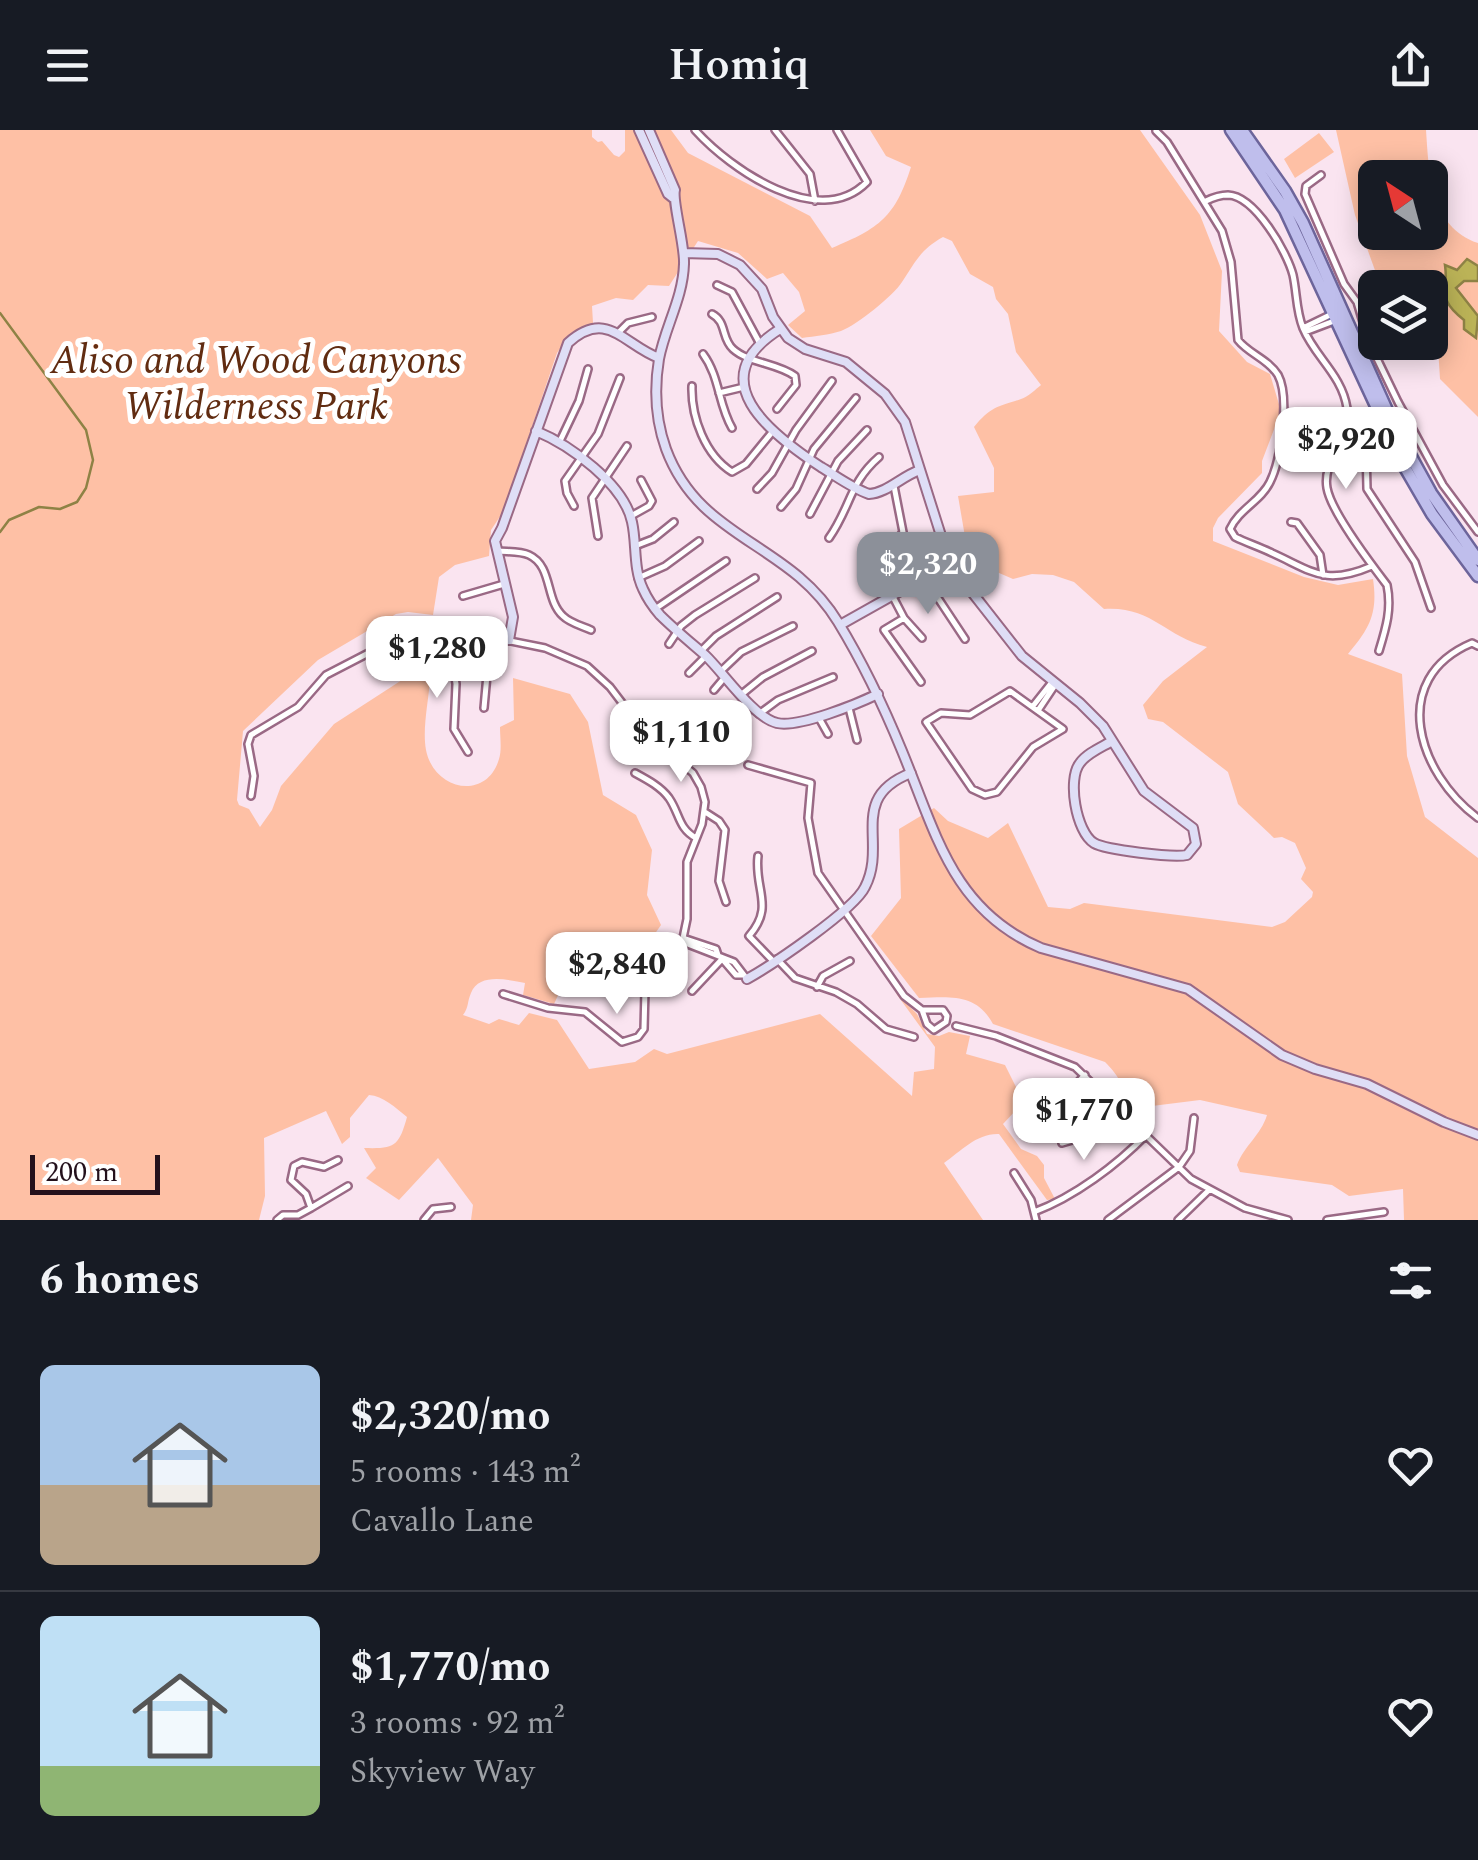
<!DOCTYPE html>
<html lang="en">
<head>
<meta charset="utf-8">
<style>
  :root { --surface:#171b24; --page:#20242c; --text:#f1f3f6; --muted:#9ea1a6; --line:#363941; --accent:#8c9099 }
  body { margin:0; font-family:Spectral,serif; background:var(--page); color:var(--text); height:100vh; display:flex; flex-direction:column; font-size:38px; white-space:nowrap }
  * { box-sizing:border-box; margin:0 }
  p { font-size:32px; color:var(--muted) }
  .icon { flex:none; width:55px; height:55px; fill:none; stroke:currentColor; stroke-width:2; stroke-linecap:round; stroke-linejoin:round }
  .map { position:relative; height:1090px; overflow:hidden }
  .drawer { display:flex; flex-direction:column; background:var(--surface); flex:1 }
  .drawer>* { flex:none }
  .needle { width:65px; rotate:324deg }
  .buttons { position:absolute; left:1358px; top:30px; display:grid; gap:20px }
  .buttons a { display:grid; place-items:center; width:90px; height:90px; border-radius:15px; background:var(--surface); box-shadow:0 5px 25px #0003; font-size:50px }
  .scale { position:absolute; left:30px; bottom:25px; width:130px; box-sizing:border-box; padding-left:10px; border:5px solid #24111c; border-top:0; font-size:28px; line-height:35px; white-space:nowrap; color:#24111c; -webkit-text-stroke:8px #fff; paint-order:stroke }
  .price { position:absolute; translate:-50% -85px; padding:0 22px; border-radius:20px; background:#fff; color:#222; font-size:32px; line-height:65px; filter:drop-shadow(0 2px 5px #0008) }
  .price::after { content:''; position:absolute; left:50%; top:60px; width:30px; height:22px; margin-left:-15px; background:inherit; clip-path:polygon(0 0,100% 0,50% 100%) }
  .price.on { background:var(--accent); color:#fff }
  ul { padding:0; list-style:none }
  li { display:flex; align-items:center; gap:30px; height:250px; padding:0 40px }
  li+li { border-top:2px solid var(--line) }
  li span { display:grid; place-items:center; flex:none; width:280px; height:200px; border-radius:15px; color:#555 }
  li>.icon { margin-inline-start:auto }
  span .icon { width:120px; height:120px; fill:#fffc; stroke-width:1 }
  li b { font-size:42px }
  h2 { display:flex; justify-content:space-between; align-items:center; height:120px; padding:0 40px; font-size:42px }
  header { display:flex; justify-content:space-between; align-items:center; height:130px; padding:0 40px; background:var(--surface); font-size:45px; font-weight:600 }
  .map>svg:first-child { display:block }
  .green { fill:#fec0a5; fill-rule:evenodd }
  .water { fill:#bbb357; stroke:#8e8245; stroke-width:2.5 }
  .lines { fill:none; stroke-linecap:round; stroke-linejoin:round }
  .stream { stroke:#8e8245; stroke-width:2.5 }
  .street-casing { stroke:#9a6985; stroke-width:10 }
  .secondary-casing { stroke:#9a6985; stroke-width:12 }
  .primary-casing { stroke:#6d659b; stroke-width:15 }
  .street { stroke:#fff; stroke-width:5 }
  .secondary { stroke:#dfdef6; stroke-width:8 }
  .primary { stroke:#bfbeec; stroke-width:10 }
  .labels { text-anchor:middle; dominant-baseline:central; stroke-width:10; stroke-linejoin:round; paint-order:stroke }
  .park-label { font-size:40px; font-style:italic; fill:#612c11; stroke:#fff }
</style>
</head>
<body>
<header><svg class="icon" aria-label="menu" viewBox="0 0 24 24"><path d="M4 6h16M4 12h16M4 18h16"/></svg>Homiq<svg class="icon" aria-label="share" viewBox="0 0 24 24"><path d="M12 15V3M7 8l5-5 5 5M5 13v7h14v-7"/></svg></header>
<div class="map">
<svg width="1478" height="1090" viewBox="0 0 1478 1090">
  <rect width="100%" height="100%" fill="#fae4f0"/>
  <path class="green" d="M0,0H592V7L598,12L602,11L614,25L619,27L625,21V0H671L688,23L810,86L832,118C880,98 895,87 911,37L886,26L870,0H1140L1200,85L1222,141L1219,201L1247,232L1270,244L1281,281L1262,331V343L1218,388L1213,398V411L1304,447L1338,455L1373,449C1378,483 1370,498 1348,524L1402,544L1407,626L1425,687L1478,728V1090H1404L1403,1059L1349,1066L1332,1055L1240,1042L1237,1035C1244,1016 1261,1005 1267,985L1200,970L1128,979C1125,958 1120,947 1105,932L993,894C976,863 951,867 919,868L871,806L901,768L899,699L934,678L948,691L988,708L1008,693L1048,777L1070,779L1084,773L1272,797L1285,792L1312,767L1313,762L1301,749L1306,738L1295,713L1282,707L1274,708L1238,674L1228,642L1163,592L1148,589L1143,575L1163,551L1207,517C1164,506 1152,476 1104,479L1074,452L1053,445L1032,444L1013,449L969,430L958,366L994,362V338L974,297C991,276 998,277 1021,269C1028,267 1036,259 1041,255L1016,222L1008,184L996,169L993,157L970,144L952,111L943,107C920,120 916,131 902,152C893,166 857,195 841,201C829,205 815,206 802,208L788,195L805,181L799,162L783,143L767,149L738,123L698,111L669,156L648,155L633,170L616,168L592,176L593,193L569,205L557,223L503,382L491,400L489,426L455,435L439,447L433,485L408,482L396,484L318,530L243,601L237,670L239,675L249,679L260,697L272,680L281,656L334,594L405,548H430C429,570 422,598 426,620C434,661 487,671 499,629C502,620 500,607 500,597L514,590L513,548L570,564L588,592L603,665L636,685L652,720L647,765L661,795L617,858L560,861L554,874L523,865L525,853C509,850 479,842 471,863C467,872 469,877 463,885L489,894L499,889L519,895L529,883L557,890L589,939L635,932L654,919L667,924L820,884L912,966L914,942L934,939L935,917L895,862L917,884L927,904L939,906L949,902L970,906L966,924L1005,935L1021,967L1019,977L1003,994L1021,1019L1037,1026L1044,1035V1048L1055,1069L1047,1070L999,1004C977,1003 961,1021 944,1033L983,1090H471L473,1075L438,1028L399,1070L366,1048L376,1038L364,1018C395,1019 399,1016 407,987C396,978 383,966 369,965L350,988V1007L342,1014L326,981L264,1008L265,1066L259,1090H0Z
    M1336,0H1426C1429,42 1430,97 1478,113V287L1440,249L1438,217L1430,211V158L1381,157L1355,85ZM1375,48H1430V102H1375Z
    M1319,3L1334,22L1295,48L1284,29Z"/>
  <path class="water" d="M1467,129L1478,136V151H1464L1456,158L1478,186L1476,208L1464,199V190C1436,168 1449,163 1445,135L1457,140Z"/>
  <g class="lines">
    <path class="stream" d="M0,183L86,300L93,330L86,358L77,372L60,379L39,377L9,390L0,402"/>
    <g class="street-casing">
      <path id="street" d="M695,0C730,39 819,101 867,52L837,0
        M775,0L810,44L815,71
        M1156,1L1167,12L1222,101L1231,132L1238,210C1249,224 1268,229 1278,245C1290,267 1281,330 1270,352C1261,371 1239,379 1230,399L1235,407C1247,413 1260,417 1272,423C1314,442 1325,456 1372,436
        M1321,45L1306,56L1305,64L1344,154L1357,172L1369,212L1398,272L1443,355L1478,402
        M1206,71C1212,68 1220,65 1228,65C1255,66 1287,122 1293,145C1297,163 1296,181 1303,198C1315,227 1342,245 1347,278C1350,310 1322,330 1327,358C1331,382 1371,434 1387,455C1392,479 1386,498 1379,521
        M717,155L732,162L759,212
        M712,184C727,192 721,208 733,219C748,233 778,233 795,246L796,255L777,279
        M1303,198L1332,184
        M1305,202L1334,191
        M618,203L628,193L652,187
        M703,224C720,247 718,274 732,298
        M692,256C691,287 705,325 732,342L746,334L773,301
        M719,263L744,257
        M1346,302L1358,307L1366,318L1367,359L1415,432L1431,478
        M560,311L579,271L588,239
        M757,359L772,343L796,300L832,251
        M574,376L567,363L565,351L598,304L620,248
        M781,377L796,359L814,319L856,268
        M810,384L838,331L867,300
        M631,386L649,376L652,371L641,350
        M1291,392L1297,393L1320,425L1323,445
        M598,406L592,368L627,316
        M829,408C851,377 849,353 879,327
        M635,416L653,409L674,392
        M498,421C508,422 520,421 529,425C553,436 545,470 563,486C570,493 582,496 591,500
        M869,422L895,412L903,402L894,356
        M924,447L965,509
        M638,448L665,436L699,411
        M892,465L904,488L922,508
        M463,466L504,454
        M655,479L726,431
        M904,488L884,500L921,552
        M449,505L456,554L454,599L468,622
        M481,505L487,545L484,578
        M669,514L681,496L695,485L755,448
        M1478,516L1472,513C1387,549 1418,644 1478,688
        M701,521L716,506L777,467
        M721,541L741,522L793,496
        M689,543L706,526
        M714,560L725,547
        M1010,561L1063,599L1033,617L997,662L985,665L972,659L926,592L941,583L970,585Z
        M742,564L763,547L812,521
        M1033,576L1052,552
        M849,578L857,610
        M1039,579L1055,555
        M759,584L778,570L833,547
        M819,588L828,604
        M748,635L811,653L808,688L818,743L904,866L922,880L927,894L934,900L946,892L947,886L943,880H922
        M635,643C648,650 661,657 669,668C680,684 678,698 696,708
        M251,666L254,646L248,614L251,605L298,577L326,545L384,515L426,505H481L545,518L587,536L610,557L645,603L693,643L701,657L705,672L702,694L687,732V789L683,808L645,860L644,899L638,907L622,912L585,882L548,878L503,864
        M705,682L719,691L725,700L719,751L726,772
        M758,726C754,760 775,776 749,806L774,832
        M683,808L685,813L734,832L747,849
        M683,808L716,819L718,825
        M777,829L795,848L836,862L857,874L886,899L914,907
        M724,831L736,845H743
        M817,857L823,846L850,831
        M692,861L723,828
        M956,896L996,906L1075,937L1191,1049L1245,1078L1288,1090
        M1025,973C1051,971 1068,964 1085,945
        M1062,1013L1086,1006L1117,978
        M1014,1043L1031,1070L1036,1090
        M311,1078L348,1056
        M1034,1082C1074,1067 1117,1035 1147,1004
        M277,1090L283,1085H298L311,1078L306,1064L291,1050L294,1036L302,1032L324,1037L338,1030
        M424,1090L433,1079L451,1077
        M1108,1090L1179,1037L1190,1021L1194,988
        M1178,1090L1209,1060
        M1327,1090L1384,1082"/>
    </g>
    <g class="secondary-casing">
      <path id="secondary" d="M639,0L668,64L673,68
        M649,0L675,60C672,71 685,115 684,134C683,168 665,197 659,229C654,259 656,291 666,319C700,411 789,411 838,492C863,533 884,577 902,621C936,703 952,780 1041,818L1188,859L1282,925L1315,939L1367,954L1444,992L1478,1005
        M684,123L718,124L740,135L762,159L773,187L788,208L805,219L846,232L885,264L905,292L943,412L971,461L1022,526L1080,573L1103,596L1144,661L1193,698L1196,714L1187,725C1173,728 1106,720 1094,713C1076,702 1067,649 1080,633C1087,623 1102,617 1112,611
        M780,199C700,249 769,303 821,337C836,346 852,358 869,364C887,363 902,346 920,340
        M536,301C570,315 624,354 632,392C637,414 633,438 643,459C647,468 653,477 660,485C674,499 690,512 705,525C724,543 753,587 777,593C799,598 857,574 878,564
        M840,495L952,432
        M509,510L513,487L495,411L502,398L568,213C607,178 624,215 659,228
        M747,849C772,835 854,780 865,757C888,713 847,668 911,643"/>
    </g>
    <g class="primary-casing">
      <path id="primary" d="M1231,0L1285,80L1403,334L1432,384L1478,446
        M1242,0L1285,61L1303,93L1394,296L1431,363L1478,430"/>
    </g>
    <use href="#street" class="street"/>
    <use href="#secondary" class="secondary"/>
    <use href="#primary" class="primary"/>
  </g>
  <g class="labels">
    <g class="park-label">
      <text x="256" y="231">Aliso and Wood Canyons<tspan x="256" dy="46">Wilderness Park</tspan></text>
    </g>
  </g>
</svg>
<div class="buttons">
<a><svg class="needle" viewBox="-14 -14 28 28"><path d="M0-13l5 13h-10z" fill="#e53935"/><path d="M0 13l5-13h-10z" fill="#9ea1a6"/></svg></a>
<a><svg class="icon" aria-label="layers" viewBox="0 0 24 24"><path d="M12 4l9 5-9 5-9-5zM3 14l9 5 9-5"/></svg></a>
</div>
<div class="scale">200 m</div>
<b class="price" style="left:1346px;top:362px">$2,920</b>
<b class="price on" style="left:928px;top:487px">$2,320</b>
<b class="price" style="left:437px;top:571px">$1,280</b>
<b class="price" style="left:681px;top:655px">$1,110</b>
<b class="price" style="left:617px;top:887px">$2,840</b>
<b class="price" style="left:1084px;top:1033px">$1,770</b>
</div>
<section class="drawer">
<h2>6 homes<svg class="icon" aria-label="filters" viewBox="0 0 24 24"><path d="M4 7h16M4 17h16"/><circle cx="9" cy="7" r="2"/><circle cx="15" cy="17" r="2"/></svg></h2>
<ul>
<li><span style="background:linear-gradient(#a9c7e8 60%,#b9a48a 0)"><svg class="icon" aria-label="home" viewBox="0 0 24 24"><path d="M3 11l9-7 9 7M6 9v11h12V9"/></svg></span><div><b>$2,320/mo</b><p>5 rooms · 143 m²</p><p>Cavallo Lane</p></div><svg class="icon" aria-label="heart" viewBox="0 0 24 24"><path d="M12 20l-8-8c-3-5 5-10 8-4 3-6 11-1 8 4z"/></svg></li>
<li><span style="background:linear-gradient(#bfe0f5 75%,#8fb573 0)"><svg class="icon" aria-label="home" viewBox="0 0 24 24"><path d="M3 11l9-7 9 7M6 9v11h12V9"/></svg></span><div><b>$1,770/mo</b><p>3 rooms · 92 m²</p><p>Skyview Way</p></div><svg class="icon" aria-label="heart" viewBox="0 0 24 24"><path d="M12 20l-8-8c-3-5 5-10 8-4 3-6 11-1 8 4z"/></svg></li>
</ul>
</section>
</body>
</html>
